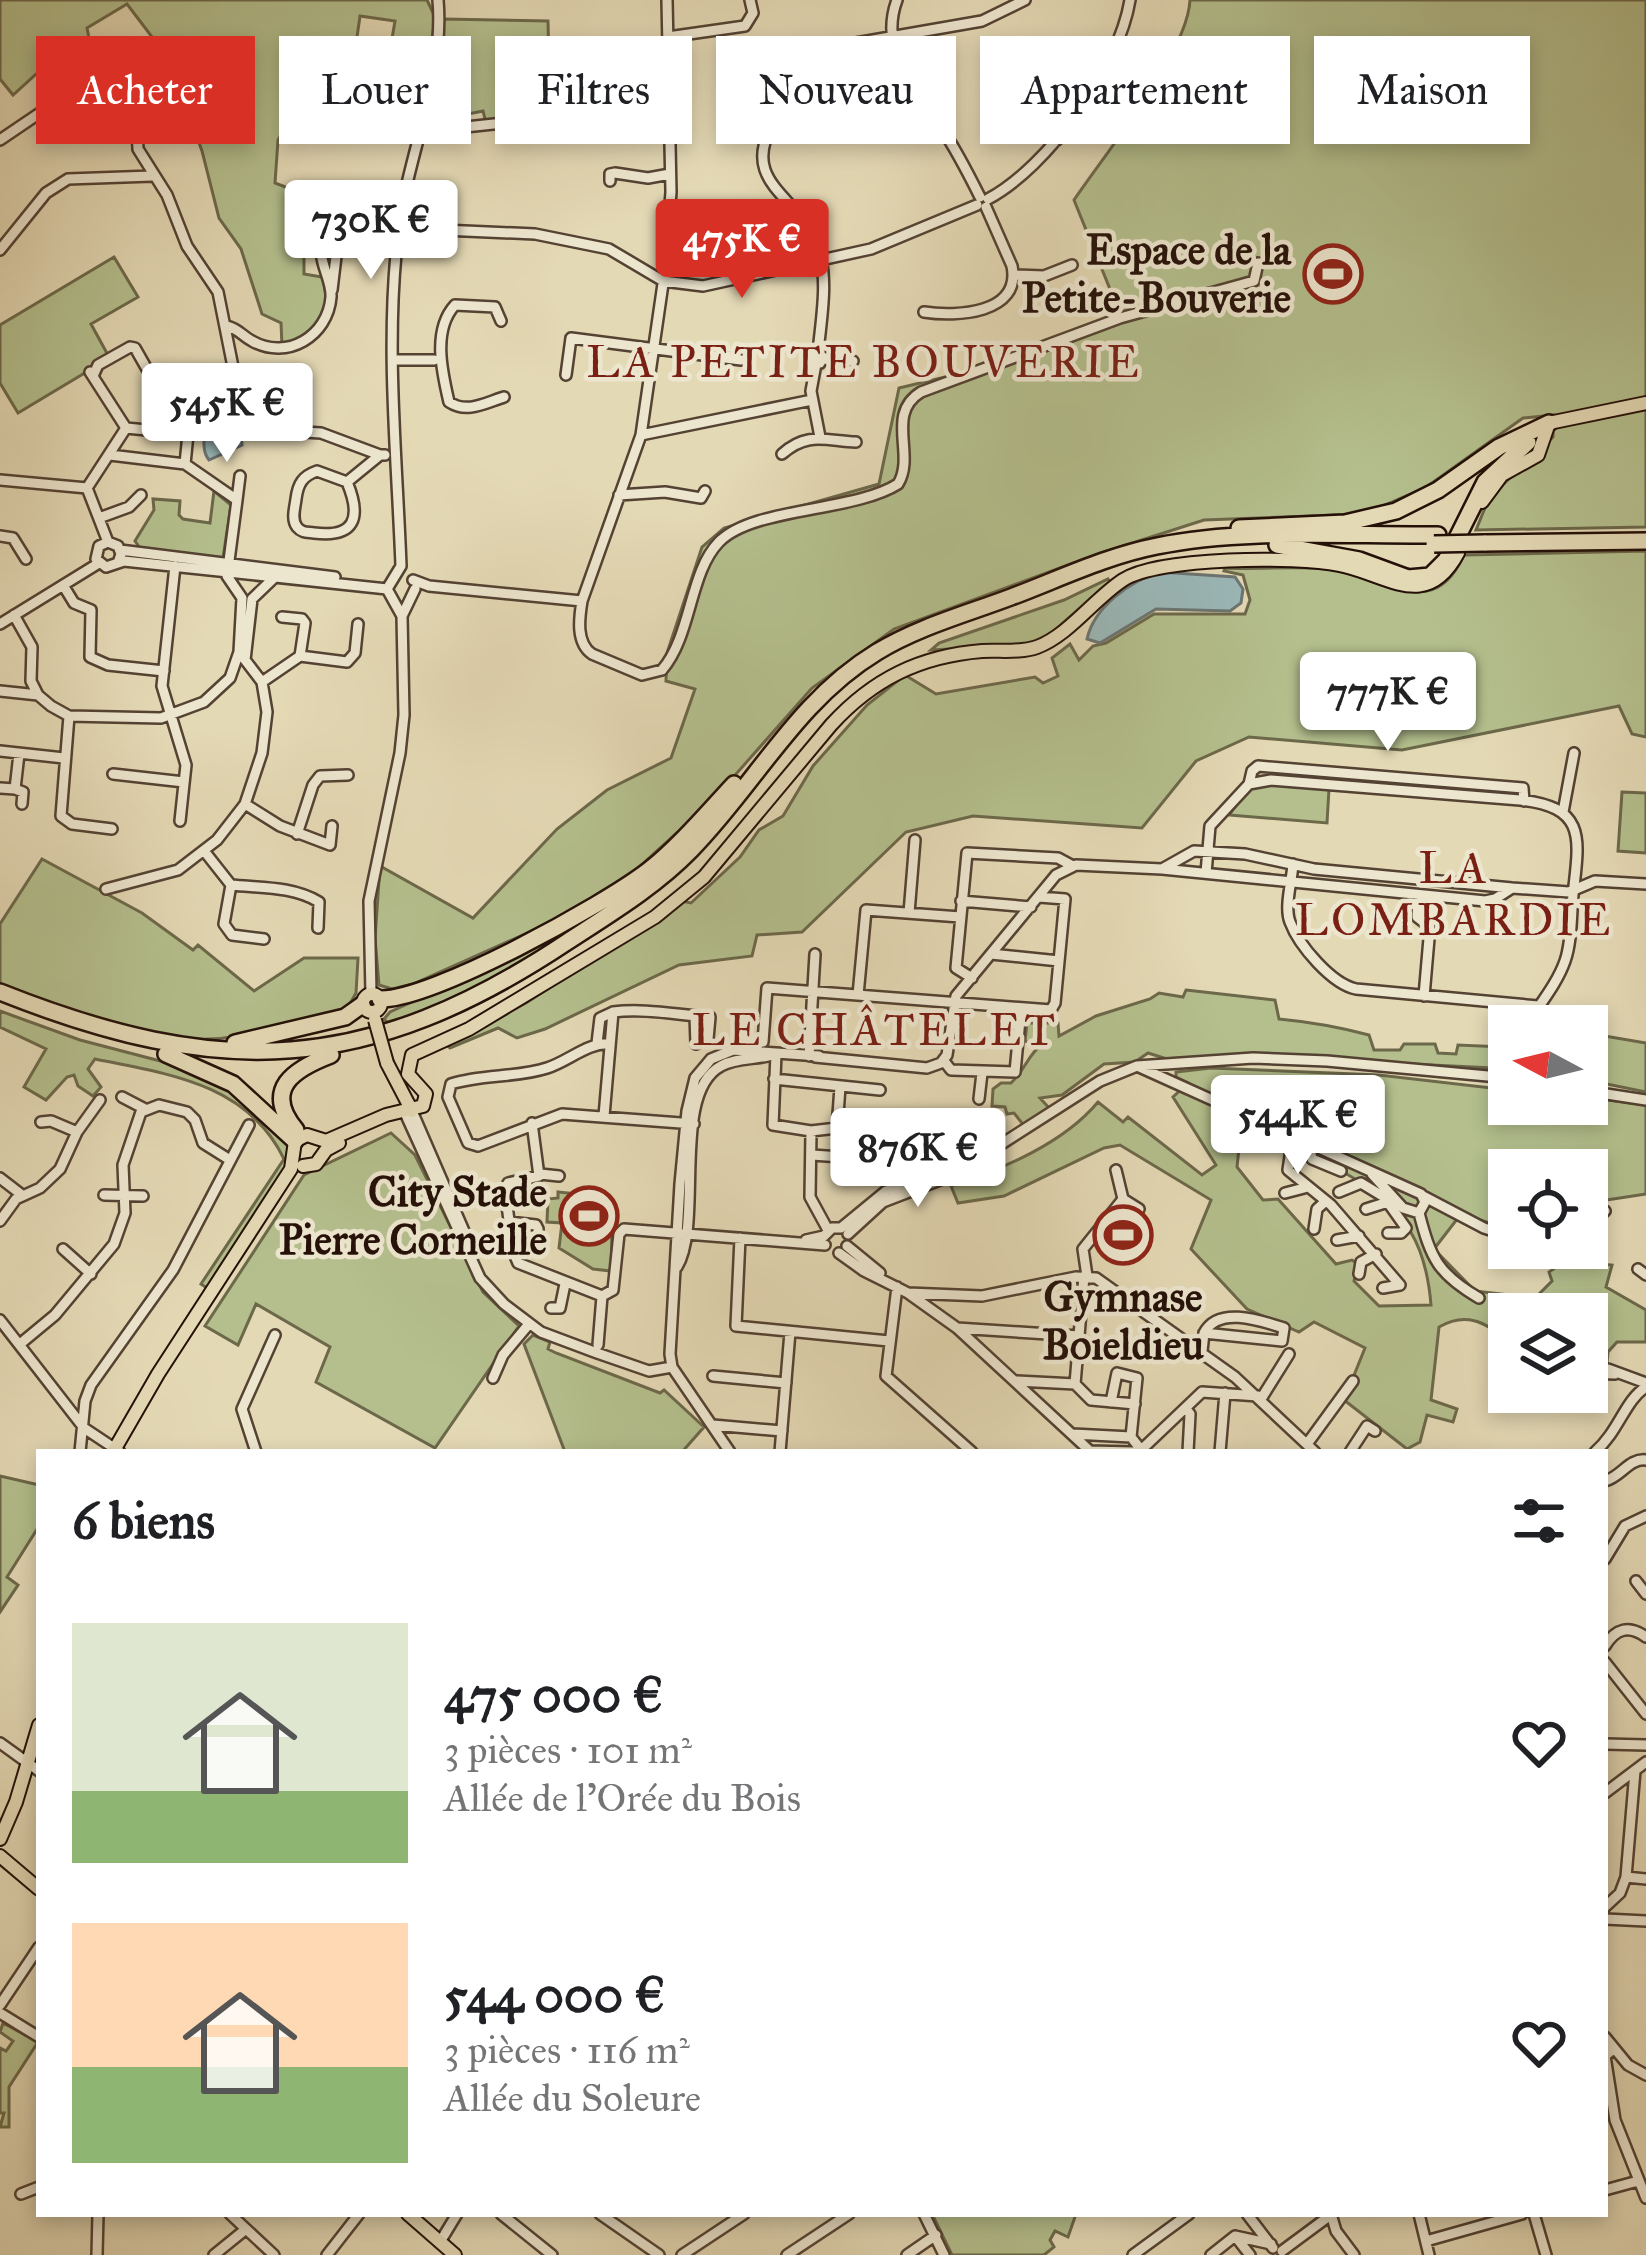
<!DOCTYPE html>
<html lang="fr">
<head>
<meta charset="utf-8">
<style>
  :root { --surface:#fff; --page:#f2f2f2; --text:#202124; --muted:#757577; --accent:#d93025 }
  body { margin:0; font-family:"IM FELL Great Primer",serif; background:var(--page); color:var(--text); height:100vh; display:flex; flex-direction:column; font-size:45px; white-space:nowrap }
  * { box-sizing:border-box; margin:0 }
  p { font-size:39px; color:var(--muted) }
  .icon { flex:none; width:66px; height:66px; fill:none; stroke:currentColor; stroke-width:2; stroke-linecap:round; stroke-linejoin:round }
  .map { position:relative; flex:1; overflow:hidden }
  .sheet { position:absolute; left:36px; top:1449px; width:1572px; height:768px; display:flex; flex-direction:column; background:var(--surface); border-radius:0px; box-shadow:0 6px 18px #0003 }
  .sheet>* { flex:none }
  .top-card { position:absolute; left:36px; top:36px; width:1575px; height:108px; display:flex; gap:24px }
  .needle { width:78px; rotate:277deg }
  .fabs { position:absolute; left:1488px; top:1005px; display:grid; gap:24px }
  .fabs a { display:grid; place-items:center; width:120px; height:120px; border-radius:0px; background:var(--surface); box-shadow:0 6px 18px #0003; font-size:60px }
  .price { position:absolute; translate:-50% -102px; padding:0 27px; border-radius:12px; background:#fff; color:#222; font-size:39px; line-height:78px; filter:drop-shadow(0 3px 6px #0008) }
  .price::after { content:''; position:absolute; left:50%; top:72px; width:36px; height:27px; margin-left:-18px; background:inherit; clip-path:polygon(0 0,100% 0,50% 100%) }
  .price.active { background:var(--accent); color:#fff }
  ul { padding:0; list-style:none }
  li { display:flex; align-items:center; gap:36px; height:300px; padding:0 36px }
  li span { display:grid; place-items:center; flex:none; width:336px; height:240px; border-radius:0px; color:#555 }
  li>.icon { margin-inline-start:auto }
  span .icon { width:144px; height:144px; fill:#fffc; stroke-width:1 }
  li b { font-size:51px }
  h2 { display:flex; justify-content:space-between; align-items:center; height:144px; padding:0 36px; font-size:51px }
  .pill { padding:0 42px; border-radius:0px; background:var(--surface); box-shadow:0 6px 18px #0003; font-size:42px; line-height:108px }
  .pill.active { background:var(--accent); color:#fff }
  .map>svg:first-child { display:block }
  .green { fill:#b4bf8d; stroke:#6c684a; stroke-width:3; fill-rule:evenodd }
  .water { fill:#9ab8b8; stroke:#6b7572; stroke-width:3 }
  .lines { fill:none; stroke-linecap:round; stroke-linejoin:round }
  .minor-casing { stroke:#544233; stroke-width:14 }
  .major-casing { stroke:#241008; stroke-width:16 }
  .highway-casing { stroke:#241008; stroke-width:20 }
  .minor { stroke:#ede6cf; stroke-width:9 }
  .major { stroke:#e4d9b5; stroke-width:12 }
  .highway { stroke:#e4d9b5; stroke-width:15 }
  .major-bridge-casing { stroke:#241008; stroke-width:16; stroke-linecap:butt }
  .highway-bridge-casing { stroke:#241008; stroke-width:20; stroke-linecap:butt }
  .major-bridge { stroke:#e4d9b5; stroke-width:12 }
  .highway-bridge { stroke:#e4d9b5; stroke-width:15 }
  .labels { text-anchor:middle; dominant-baseline:central; stroke-width:9; stroke-linejoin:round; paint-order:stroke }
  .poi-label { font-size:42px; font-weight:bold; fill:#241008; stroke:#ede6cf; text-anchor:end }
  .neighbourhood-label { font-size:45px; letter-spacing:3px; fill:#7a1f14; stroke:#ede6cf }
</style>
</head>
<body>
<div class="map">
<svg width="1646" height="2255" viewBox="0 0 1646 2255">
  <rect width="100%" height="100%" fill="#e4d9b5"/>
  <filter id="stains"><feTurbulence type="fractalNoise" baseFrequency=".00167" numOctaves="4"/><feColorMatrix values="0 0 0 0 .2 0 0 0 0 .09 0 0 0 0 .02 0 0 0 .5 -.17"/></filter>
  <radialGradient id="worn" r=".72"><stop offset=".6" stop-color="#630" stop-opacity="0"/><stop offset="1" stop-color="#630" stop-opacity=".3"/></radialGradient>
  <path class="green" d="M0,0H427L435,17L428,70L388,62L395,21L360,16L357,37L363,39L360,59L347,58L334,127L294,113L278,140L275,183L304,194V274L322,277C334,313 316,335 282,346L281,323L262,314L241,249L219,218L202,151L168,58L127,4L87,28L90,43L69,65L45,66L13,95L0,79Z
    M1190,0H1646V527L1476,530L1489,498L1553,437L1554,415L1523,418L1425,488L1364,514L1204,520L1098,554L894,629L812,688L714,799L628,877L552,922L413,984L392,989L379,985L375,939L380,866L473,918L557,829L607,790L671,758L695,689L666,681L667,653L702,547L724,528L879,484L899,388L962,373L1120,314L1074,200C1105,154 1188,52 1190,0Z
    M443,19L548,21L550,116L486,123L483,111L468,114L466,106L443,108L427,122Z
    M114,257L138,297L91,324L108,355L83,374L18,413L0,383V325Z
    M214,491L231,505L223,558L140,548L135,541L154,510L153,499L180,501L179,515L183,519L210,523Z
    M1646,551V737L1632,734L1619,706L1402,750L1249,737L1196,761L1142,828L973,816L906,832L802,932L757,935L752,956L679,965L545,1029L517,1038L498,1028L450,1048L447,1045L526,1003L681,901L691,903L740,857L759,830L783,816L813,766L867,705L905,675L936,694L1035,677L1043,683L1058,676L1052,658L1070,644L1079,660L1093,646L1106,643L1154,614H1245L1250,600L1243,575L1224,571L1225,568C1262,570 1304,565 1341,570C1391,578 1433,622 1464,555Z
    M1108,579L1110,582L1039,644L931,650L939,643L1064,600Z
    M1262,784L1329,789L1327,823L1229,815L1247,790Z
    M1622,792L1646,793V853L1618,851Z
    M42,859L142,913L193,950L198,945L254,991L304,958H358L356,993L347,1009C302,1021 256,1037 209,1039C139,1043 64,1008 0,984V924Z
    M612,902L613,906C541,950 470,999 389,1024L384,1019L390,1012L525,950Z
    M1186,990L1275,1000L1279,1019C1311,1022 1339,1027 1369,1035L1374,1050H1400L1404,1044H1435L1438,1053L1456,1054L1458,1045L1503,1047L1507,1008L1522,1009L1526,1014L1519,1026H1509V1042L1493,1068L1230,1055L1167,1059L1148,1053L1135,1062L1104,1064L1062,1095L1040,1098L1050,1109L1025,1127L1014,1113L1007,1114L1005,1107L992,1106L993,1089L1001,1083H1011C1025,1070 1028,1055 1042,1044L1041,1040L1032,1044L1025,1041L1027,1023H1058L1059,1036L1096,1016L1150,999L1159,993L1183,997Z
    M0,1011L80,1040L187,1068L231,1086L291,1145L290,1163L207,1288L201,1284L284,1159C248,1084 169,1074 95,1059L88,1069L101,1087L93,1096L78,1086L74,1075L67,1077L46,1100L24,1087L46,1049L0,1027Z
    M1587,1033L1646,1043V1092L1587,1080Z
    M1211,1068L1379,1075L1509,1090V1104H1587V1097L1646,1105V1194L1587,1203V1170H1509V1209L1496,1225L1461,1214L1434,1249L1475,1291L1509,1295L1529,1304L1552,1281L1549,1272L1565,1261L1612,1265L1606,1287L1646,1310V1342H1617L1608,1352L1607,1363L1587,1350V1314H1509V1339C1484,1323 1467,1311 1439,1327L1431,1400L1457,1409L1453,1422L1427,1415L1420,1442L1407,1449L1344,1400L1365,1348L1314,1322L1299,1332L1247,1309L1191,1249L1211,1200L1120,1145L1104,1148L1004,1196L958,1203L951,1186C1002,1169 1063,1144 1098,1102L1123,1122L1128,1117L1202,1175L1216,1165L1173,1097L1188,1083L1176,1077V1072ZM1241,1129C1253,1134 1268,1143 1282,1137L1311,1148L1313,1156C1384,1192 1424,1219 1431,1305L1379,1306L1354,1281L1358,1264L1352,1260L1336,1264L1278,1199L1263,1200L1237,1167Z
    M391,1133L415,1155L483,1292L519,1326L435,1448L316,1382L330,1347L256,1304L238,1345L205,1326L304,1175Z
    M558,1192L598,1196L597,1217L612,1229L611,1271L593,1269L559,1248L562,1223L547,1222L548,1199L558,1198Z
    M533,1335L550,1342L548,1349L556,1353L660,1393L664,1390L704,1427L682,1452H565L524,1344Z
    M0,1476L39,1485V1526L7,1577L18,1585L0,1612Z
    M3,2023L38,2042L9,2087V2127H0L4,2113H0V2048L6,2051L13,2041L0,2032Z
    M932,2214H1076L1068,2237L1055,2231L1050,2240L1054,2247L1044,2255H952Z"/>
  <path class="water" d="M292,381L303,391L301,412L281,418L260,416L245,390Z
    M225,404L241,431L242,445L209,460C197,446 208,412 225,404Z
    M1160,572L1235,577L1243,589L1241,603L1230,611L1156,609L1100,643L1087,639C1094,607 1130,581 1160,572Z"/>
  <g class="lines">
    <g class="minor-casing">
      <path id="minor" d="M667,0L671,192L665,270L641,435L582,601C579,619 576,643 592,654L642,675L662,670C692,635 689,573 719,542C753,507 854,512 898,484C916,455 885,414 921,392L1120,318L1254,281L1258,263
        M897,0C878,51 915,90 942,129C957,151 968,173 980,197
        M668,37L745,26L753,13L750,0
        M850,44L982,21L1025,0
        M1116,49L1183,69L1252,117L1260,114
        M1019,106L1057,140
        M773,124C738,184 802,197 818,247C829,281 821,318 818,353
        M868,131L919,98
        M419,132L669,105
        M0,140L90,79L117,86L136,112L138,149L167,195L187,246L218,292L236,382L251,420L269,430L321,433L380,455
        M610,181V174L615,173L648,178L670,174
        M988,199C1048,167 1119,68 1130,0
        M398,228L535,234L609,249L663,281L703,286L871,249L977,205
        M0,250L46,193L68,179L152,176
        M1014,275L1044,276L1072,265
        M332,290L337,248
        M924,312C956,317 1022,314 1012,266L986,207
        M501,321L495,307L455,305C432,330 442,372 449,402C467,414 485,403 504,397
        M227,326C239,329 242,336 252,341C287,361 328,336 331,297C332,282 321,266 321,250L337,248L333,190
        M815,353L823,357L820,363L812,361Z
        M823,359L853,361
        M393,360H434
        M816,364L811,391L820,437
        M566,375L571,338L741,360
        M93,376L98,365L130,347L135,348L168,406L167,432
        M126,428L188,434L185,464
        M641,435L812,400
        M782,454C808,431 826,441 856,442
        M0,480L87,488L108,542
        M347,482C362,518 355,538 314,533C307,532 302,533 297,527C291,519 295,508 296,499C298,483 303,476 317,471L347,482L380,455H385
        M87,488L126,428L90,372
        M619,495L665,492L701,498L705,491
        M237,500L240,476
        M99,518L129,507L141,495
        M0,536L13,538L26,559
        M120,550L335,577
        M118,563L121,554L118,546L108,542L99,546L96,559L106,567L124,561L387,589
        M175,566L162,686L186,765L180,821
        M413,580L429,586L582,601
        M63,585L74,603L91,610L90,657L108,665L164,671
        M14,615L32,647L31,681L38,695L51,706L69,716L161,718L204,702L230,678L239,652L242,598L227,576L237,500L185,464L110,455
        M402,616L415,589
        M282,617L302,619L305,623L300,656
        M0,624L99,563
        M245,660L252,599L277,575
        M262,682L300,656L347,662L355,653L358,624
        M0,691L38,695
        M69,716L61,816L72,824L112,829
        M0,751L64,758
        M113,774L184,782
        M1249,784L1271,780L1520,800C1588,807 1579,840 1573,895C1571,916 1572,941 1565,961C1557,984 1539,1005 1526,1026
        M0,788L15,789L19,754
        M15,789L23,792L22,804
        M245,804L280,826L330,845L332,826
        M1563,812L1574,753
        M297,834L313,785L320,776L348,775
        M205,852L231,885C260,888 293,886 319,902L318,928
        M1293,864C1292,881 1284,907 1290,922C1299,946 1332,984 1356,989L1538,1006
        M1162,869L1194,851L1245,854L1314,869L1512,888L1569,892L1595,881L1646,884
        M1206,873L1210,826L1249,784L1252,771L1258,766L1523,788L1524,801
        M231,885L224,924L232,935L264,939
        M106,889L178,870L217,840L245,804L262,753L267,712L262,682L239,652
        M1418,895L1417,917L1430,927L1424,996
        M961,901L1031,907
        M909,913L915,840
        M991,954L1059,961
        M972,978L956,968L967,853L1058,858L1071,865
        M371,994L369,901L400,753L404,715L402,616L387,589L401,566C397,457 385,344 398,235C406,158 445,79 438,0
        M858,995L866,910L960,917
        M763,1042L767,988L1051,1010L1055,1003L1065,899L1039,897
        M597,1043L600,1018L613,1012
        M610,1044C588,1042 569,1061 547,1068C516,1078 482,1074 451,1084L448,1097L468,1143L478,1146L562,1114L694,1124
        M776,1054L773,1125L811,1131L837,1128L840,1087
        M809,1056L815,954
        M815,1057L927,1068L941,1063L947,1055L956,996L1056,875L1076,865L1162,869L1485,901L1495,899L1512,888
        M944,1061L951,1070L1015,1072L1021,1009
        M1137,1066L1421,1194L1425,1202L1419,1213C1431,1259 1438,1274 1479,1298
        M1502,1077L1509,1054
        M774,1079L880,1090
        M1587,1091L1646,1100
        M122,1097L145,1109
        M979,1099L982,1073
        M412,1111L467,1238
        M405,1113L480,1278L504,1304L541,1332L597,1353L649,1371L672,1367
        M604,1116L613,1012C645,1008 678,1015 710,1017L708,1039L696,1044L695,1016
        M41,1122L51,1121L77,1132
        M532,1123L539,1176L508,1183L505,1190L513,1251L518,1263L602,1296
        M811,1131L810,1197L828,1230
        M1293,1136L1288,1170L1331,1205L1400,1285L1383,1288
        M1309,1144L1312,1159L1341,1171
        M812,1155L870,1159
        M540,1174L559,1176
        M1372,1174L1403,1208L1419,1213
        M0,1178L22,1195
        M1339,1192L1361,1183L1384,1197L1406,1228L1401,1233H1388
        M1285,1193L1308,1187
        M104,1195L143,1196
        M1423,1196L1484,1228L1509,1236
        M1123,1199L1139,1209
        M1366,1209L1388,1202
        M1587,1216L1595,1208L1605,1211
        M0,1221L16,1199L40,1188L60,1169L77,1132L100,1100
        M509,1222L536,1225L538,1229
        M1314,1229L1317,1209L1326,1201
        M1587,1230L1605,1211
        M848,1234L883,1202L953,1175L1100,1081L1137,1066L1253,1058L1327,1061L1509,1078
        M740,1238L736,1326L889,1341
        M806,1240L824,1236L832,1228H841L886,1191L965,1166
        M1337,1240L1359,1236
        M847,1246L880,1273
        M63,1249L91,1274
        M839,1253L864,1271L908,1293L957,1328L1091,1452
        M677,1267C704,1222 670,1093 721,1066C737,1057 759,1060 776,1054
        M1638,1269L1646,1275
        M1359,1274L1361,1262L1376,1254
        M1087,1276L1083,1249L1123,1199L1116,1170
        M897,1287L886,1376L972,1452
        M908,1293L982,1296L1076,1277L1096,1278L1235,1377L1315,1452
        M602,1296L613,1290L619,1234L624,1229L825,1245
        M551,1308H560L565,1284
        M0,1320L84,1428L120,1452
        M957,1328L1079,1336
        M20,1344L55,1315L114,1244L125,1213L123,1165L141,1112L159,1105L187,1112L195,1120L203,1143L230,1160
        M598,1345L602,1296
        M1202,1351L1204,1333L1282,1341L1284,1328C1259,1320 1218,1306 1204,1333
        M1608,1369L1646,1383
        M1587,1373L1615,1374
        M713,1376L786,1383
        M493,1378L503,1355L529,1324
        M1017,1381L1075,1384L1091,1400L1135,1404
        M1075,1384L1084,1276
        M1261,1399L1289,1354
        M1111,1402L1117,1373L1137,1378L1131,1437L1142,1451
        M1186,1409L1190,1414L1188,1452
        M713,1425L782,1431
        M1073,1434L1131,1437
        M1307,1444L1353,1381
        M1090,1451L1133,1452
        M80,1452L85,1401L91,1385L173,1270L249,1125
        M256,1452L242,1409L275,1335
        M730,1452L672,1367L670,1354L680,1184L687,1111L695,1078L711,1059L733,1050L819,1056
        M780,1452L790,1332
        M1139,1452L1202,1392L1258,1396
        M1220,1452L1225,1393
        M1350,1452L1367,1426L1375,1431
        M1595,1452C1619,1431 1625,1400 1646,1387
        M1605,1481C1621,1477 1629,1458 1646,1460
        M1605,1559L1625,1526L1646,1516
        M1636,1581L1646,1594
        M1605,1646C1616,1628 1629,1625 1646,1637
        M1605,1662L1646,1714
        M0,1743L39,1771
        M1605,1744L1646,1745
        M1605,1793L1646,1762
        M1626,1877L1646,1879
        M1605,1907L1620,1893L1626,1877L1635,1771
        M1605,1919L1646,1921
        M0,2005L39,1947
        M0,2013L39,2037
        M1605,2037L1628,2065L1646,2075
        M1612,2050L1605,2056L1615,2120L1646,2198
        M1605,2190L1638,2181
        M21,2194L39,2187
        M230,2214L274,2255
        M501,2214L552,2255
        M600,2214L659,2255
        M924,2214L944,2255
        M1247,2214L1273,2248
        M1331,2214L1336,2231L1354,2255
        M1419,2214L1429,2255
        M1534,2214L1546,2255
        M1235,2236L1250,2255
        M1426,2241L1522,2214
        M440,2242L457,2214
        M1282,2251L1332,2214
        M97,2255L98,2214
        M214,2255L246,2229
        M327,2255L359,2214
        M682,2255L744,2214
        M787,2255L849,2214
        M907,2255L936,2235
        M1133,2255L1189,2214
        M1211,2255L1235,2236L1271,2244"/>
    </g>
    <g class="major-casing">
      <path id="major" d="M1482,502L1502,475L1538,455L1549,423L1646,403
        M363 1003a9 9 0 1 1 18 0a9 9 0 1 1-18 0Z
        M387,1063L412,1111
        M303,1166L316,1164L326,1150L339,1143
        M113,1452L158,1374L291,1169L295,1141L307,1135L326,1141L386,1115L423,1106L426,1094L408,1074L412,1055L469,1029L655,917L704,877L831,725C873,679 920,656 982,651C1000,650 1020,653 1037,647C1069,635 1094,599 1123,580C1159,557 1296,556 1339,565C1387,574 1426,613 1458,553
        M0,1839L16,1802L39,1725
        M0,1856L39,1889
        M408,2214L455,2255"/>
    </g>
    <g class="highway-casing">
      <path id="highway" d="M1239,528L1345,523L1396,511L1438,490L1499,447L1549,423
        M1484,543L1646,541
        M1277,545L1359,560L1408,578L1430,576L1446,560L1485,482L1528,442
        M0,992C221,1080 367,1075 567,942C610,914 655,887 691,850C755,785 796,701 877,652C918,627 966,614 1011,597C1059,579 1106,556 1157,546C1242,528 1350,536 1438,535
        M380,999C432,1000 604,905 649,870C680,845 707,813 734,784
        M235,1043L345,1017L362,1005
        M166,1054L233,1084L295,1141
        M296,1130C262,1089 294,1069 331,1055"/>
    </g>
    <use href="#minor" class="minor"/>
    <use href="#major" class="major"/>
    <use href="#highway" class="highway"/>
    <g class="major-bridge-casing">
      <path id="major-bridge" d="M375,1020L387,1063"/>
    </g>
    <g class="highway-bridge-casing">
      <path id="highway-bridge" d="M1434,544L1484,543"/>
    </g>
    <use href="#major-bridge" class="major-bridge"/>
    <use href="#highway-bridge" class="highway-bridge"/>
  </g>
  <defs>
    <g id="stadium-ring" transform="scale(3)"><circle r="9.5" fill="#ede6cf" stroke="#8f2418" stroke-width="1.5"/><path d="M0-5a6.5 5 0 1 0 0 10a6.5 5 0 1 0 0-10ZM-3.5-1.8h7v3.6h-7Z" fill="#8f2418"/></g>
  </defs>
  <g fill-rule="evenodd">
    <use href="#stadium-ring" x="1333" y="274"/>
    <use href="#stadium-ring" x="589" y="1216"/>
    <use href="#stadium-ring" x="1123" y="1235"/>
  </g>
  <g class="labels">
    <g class="poi-label">
      <text x="1291" y="250">Espace de la<tspan x="1291" dy="48">Petite-Bouverie</tspan></text>
      <text x="547" y="1192">City Stade<tspan x="547" dy="48">Pierre Corneille</tspan></text>
      <text x="1123" y="1297" text-anchor="middle">Gymnase<tspan x="1123" dy="48">Boieldieu</tspan></text>
    </g>
    <g class="neighbourhood-label">
      <text x="864" y="361">LA PETITE BOUVERIE</text>
      <text x="1454" y="867">LA<tspan x="1454" dy="52">LOMBARDIE</tspan></text>
      <text x="875" y="1029">LE CHÂTELET</text>
    </g>
  </g>
  <rect width="100%" height="100%" filter="url(#stains)"/>
  <rect width="100%" height="100%" fill="url(#worn)"/>
</svg>
<div class="fabs">
<a><svg class="needle" viewBox="-14 -14 28 28"><path d="M0-13l5 13h-10z" fill="#e53935"/><path d="M0 13l5-13h-10z" fill="#757577"/></svg></a>
<a><svg class="icon" aria-label="locate" viewBox="0 0 24 24"><circle cx="12" cy="12" r="6"/><path d="M12 2v4M12 18v4M2 12h4M18 12h4"/></svg></a>
<a><svg class="icon" aria-label="layers" viewBox="0 0 24 24"><path d="M12 4l9 5-9 5-9-5zM3 14l9 5 9-5"/></svg></a>
</div>
<b class="price" style="left:371px;top:282px">730K €</b>
<b class="price active" style="left:742px;top:301px">475K €</b>
<b class="price" style="left:227px;top:465px">545K €</b>
<b class="price" style="left:1388px;top:754px">777K €</b>
<b class="price" style="left:1298px;top:1177px">544K €</b>
<b class="price" style="left:918px;top:1210px">876K €</b>
<div class="top-card">
<a class="pill active">Acheter</a>
<a class="pill">Louer</a>
<a class="pill">Filtres</a>
<a class="pill">Nouveau</a>
<a class="pill">Appartement</a>
<a class="pill">Maison</a>
</div>
<section class="sheet">
<h2>6 biens<svg class="icon" aria-label="filters" viewBox="0 0 24 24"><path d="M4 7h16M4 17h16"/><circle cx="9" cy="7" r="2"/><circle cx="15" cy="17" r="2"/></svg></h2>
<ul>
<li><span style="background:linear-gradient(#dfe7d0 70%,#8fb573 0)"><svg class="icon" aria-label="home" viewBox="0 0 24 24"><path d="M3 11l9-7 9 7M6 9v11h12V9"/></svg></span><div><b>475 000 €</b><p>3 pièces · 101 m²</p><p>Allée de l'Orée du Bois</p></div><svg class="icon" aria-label="heart" viewBox="0 0 24 24"><path d="M12 20l-8-8c-3-5 5-10 8-4 3-6 11-1 8 4z"/></svg></li>
<li><span style="background:linear-gradient(#ffd9b3 60%,#8fb573 0)"><svg class="icon" aria-label="home" viewBox="0 0 24 24"><path d="M3 11l9-7 9 7M6 9v11h12V9"/></svg></span><div><b>544 000 €</b><p>3 pièces · 116 m²</p><p>Allée du Soleure</p></div><svg class="icon" aria-label="heart" viewBox="0 0 24 24"><path d="M12 20l-8-8c-3-5 5-10 8-4 3-6 11-1 8 4z"/></svg></li>
</ul>
</section>
</div>
</body>
</html>
